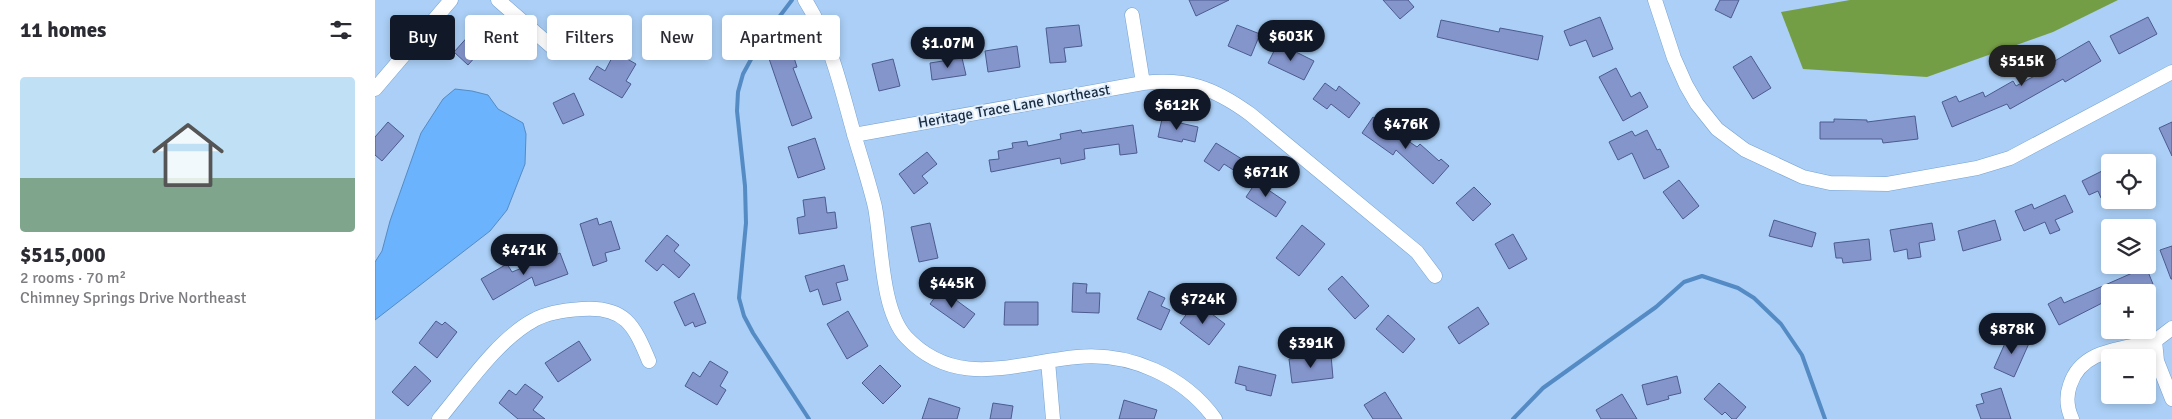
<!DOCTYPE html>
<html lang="en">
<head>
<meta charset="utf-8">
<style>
  :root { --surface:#fff; --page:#f7f7f7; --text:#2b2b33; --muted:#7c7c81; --line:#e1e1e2; --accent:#111827 }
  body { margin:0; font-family:Signika,sans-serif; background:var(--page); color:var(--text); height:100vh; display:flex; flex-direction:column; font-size:19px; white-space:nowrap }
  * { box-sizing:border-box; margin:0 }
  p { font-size:16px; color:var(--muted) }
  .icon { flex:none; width:28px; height:28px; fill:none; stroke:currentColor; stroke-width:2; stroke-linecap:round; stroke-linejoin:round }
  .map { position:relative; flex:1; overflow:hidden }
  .panel { display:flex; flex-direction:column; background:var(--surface); width:375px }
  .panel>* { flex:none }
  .guide { position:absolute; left:15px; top:15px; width:475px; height:45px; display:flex; gap:10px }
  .controls { position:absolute; left:1726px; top:154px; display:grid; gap:10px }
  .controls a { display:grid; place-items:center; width:55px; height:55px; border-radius:5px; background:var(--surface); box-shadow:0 2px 8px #0003; font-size:25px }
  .price { position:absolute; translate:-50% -42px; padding:0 11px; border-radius:18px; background:var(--accent); color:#fff; font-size:16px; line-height:32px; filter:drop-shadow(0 1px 2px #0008) }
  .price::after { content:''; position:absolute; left:50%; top:30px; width:15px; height:11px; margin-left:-8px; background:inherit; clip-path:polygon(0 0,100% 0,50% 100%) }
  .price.selected { background:#222; color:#fff }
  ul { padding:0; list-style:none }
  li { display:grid; align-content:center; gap:10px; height:265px; padding:0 20px }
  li+li { border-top:1px solid var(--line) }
  li span { display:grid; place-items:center; height:155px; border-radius:5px; color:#555 }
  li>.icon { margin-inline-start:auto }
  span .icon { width:90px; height:90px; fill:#fffc; stroke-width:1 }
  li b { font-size:21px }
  h2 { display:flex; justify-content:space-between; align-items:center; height:60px; padding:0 20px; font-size:21px }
  .chip { padding:0 18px; border-radius:5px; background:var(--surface); box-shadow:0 2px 8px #0003; font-size:18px; line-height:45px }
  .chip.selected { background:var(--accent); color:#fff }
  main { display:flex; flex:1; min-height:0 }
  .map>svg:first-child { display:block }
  .forest { fill:#749e45 }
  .water { fill:#6cb3fd; stroke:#548bc4 }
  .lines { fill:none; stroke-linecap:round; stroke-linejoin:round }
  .stream { stroke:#548bc4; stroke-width:4 }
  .building { fill:#8495cc; stroke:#4c5b8e }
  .minor-casing { stroke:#76a2d1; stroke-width:15 }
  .minor { stroke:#fff; stroke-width:14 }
  .labels { text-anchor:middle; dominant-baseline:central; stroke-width:4; stroke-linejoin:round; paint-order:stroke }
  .street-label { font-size:15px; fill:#1b2d40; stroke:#e0eefd }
</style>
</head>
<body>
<main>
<section class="panel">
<h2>11 homes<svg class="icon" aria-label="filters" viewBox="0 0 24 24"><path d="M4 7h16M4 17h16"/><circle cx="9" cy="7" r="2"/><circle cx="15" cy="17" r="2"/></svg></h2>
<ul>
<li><span style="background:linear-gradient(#bfe0f5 65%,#7fa58c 0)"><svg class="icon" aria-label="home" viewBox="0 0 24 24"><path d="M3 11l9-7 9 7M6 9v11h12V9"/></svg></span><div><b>$515,000</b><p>2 rooms · 70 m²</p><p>Chimney Springs Drive Northeast</p></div></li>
</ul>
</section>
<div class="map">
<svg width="1797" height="419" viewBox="0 0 1797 419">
  <rect width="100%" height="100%" fill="#abcff6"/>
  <path class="forest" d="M1475,0H1743L1678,32L1552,77L1428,69L1406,12Z"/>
  <path class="water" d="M80,89L97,91L113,95L123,109L148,123L151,134L150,164L132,210L115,231L0,320V262L7,251L15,221L46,133L68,99Z"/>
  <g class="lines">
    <path class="stream" d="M417,0L386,41L368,74L363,92L362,111L370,186L371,223L364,298L369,316L378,333L434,419
      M1138,419L1168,388L1281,307L1309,282L1327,276L1363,288L1379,298L1406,324L1427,355L1450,419"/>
  </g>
  <path class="building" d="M814,0H854L821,16Z
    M1008,0H1033L1039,7L1025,19Z
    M1345,0H1364L1356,18L1340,10Z
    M1225,17L1238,49L1218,57L1211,40L1195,46L1189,31Z
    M1773,17L1782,34L1744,54L1735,36Z
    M1066,20L1124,32L1125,28L1168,36L1163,60L1062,37Z
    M704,25L707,46L689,48L691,62L675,63L671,28Z
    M862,25L885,34L876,56L853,46Z
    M97,32L111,45L93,65L79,52Z
    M411,33L422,67L418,68L437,118L417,126L388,41Z
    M1714,41L1726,61L1690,82L1688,79L1635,109L1632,104L1577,127L1567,102L1581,96L1584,102L1608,92L1610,97L1638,81L1641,86L1680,65L1678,62Z
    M903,43L939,61L929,80L893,63Z
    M642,46L645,67L613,72L610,51Z
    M240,52L261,64L251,81L256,84L247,98L214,79L222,66L230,71Z
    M1376,56L1396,88L1378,99L1358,67Z
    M587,58L591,75L557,80L555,63Z
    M518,59L525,86L504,91L497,64Z
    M1241,68L1256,97L1265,92L1273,107L1248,121L1224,77Z
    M950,83L961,91L964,86L985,103L974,118L956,104L952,109L938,99Z
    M199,93L209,115L188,124L178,103Z
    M1540,116L1543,139L1508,143L1507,139H1445V122H1459V119L1492,120V122Z
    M998,117L1042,147L1045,144L1064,161L1066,159L1074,166L1058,184L1021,150L1018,155L987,133Z
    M787,119L823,127L820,142L808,139L807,142L783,137Z
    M13,122L29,136L7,161L0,155V137Z
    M1797,122V156L1784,128Z
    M758,125L762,153L745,155L744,144L709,149L710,159L686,164L685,158L616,172L614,160L624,159L623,151L638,148L637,143L652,141L653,146L686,139L685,134L706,130L707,133Z
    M1272,130L1282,150L1285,149L1294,167L1269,179L1257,153L1243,160L1234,142L1257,131L1260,136Z
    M440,138L450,169L423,178L413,147Z
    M841,143L870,161L863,173L849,164L844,171L829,161Z
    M552,152L562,164L547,176L553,183L539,194L524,174Z
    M1735,167V194L1726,198L1723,191L1714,195L1707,181Z
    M883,179L894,186L892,189L911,202L901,217L871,197Z
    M1304,180L1324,206L1308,219L1288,192Z
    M1099,187L1116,204L1098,221L1081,203Z
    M1690,195L1698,212L1680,220L1685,230L1675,234L1670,222L1649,231L1640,211L1657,204L1659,209Z
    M450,197L452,213L460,212L462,228L424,234L422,218L430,216L428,200Z
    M222,218L224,225L236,221L245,249L230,253L232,261L218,266L205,224Z
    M1399,220L1441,233L1437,247L1394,236Z
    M1620,220L1626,240L1588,251L1583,231Z
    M555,223L563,258L544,262L536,227Z
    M1557,223L1560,240L1544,243L1546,257L1533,259L1532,249L1519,252L1515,230Z
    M927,225L950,244L924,276L901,258Z
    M1138,234L1152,259L1134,269L1120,244Z
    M292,235L304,245L299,251L315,265L304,278L288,264L282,271L270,261Z
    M1494,239L1496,260L1468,263L1467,258H1461L1459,243Z
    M1797,246V279H1796L1785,250Z
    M185,253L193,274L160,286L157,277L118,300L106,279L132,264L137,272Z
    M469,265L473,280L461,283L466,300L448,305L443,289L435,292L430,276Z
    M1771,267L1778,284L1759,292H1735V299L1684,325L1673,304L1686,297L1689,303Z
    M967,276L994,306L980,319L953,289Z
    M698,283L712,284L711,293H725L724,313L697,312Z
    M566,289L600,314L589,328L555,304Z
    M774,291L790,298L786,306L795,310L786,330L762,319Z
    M319,293L331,323L320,327L318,322L310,326L299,302Z
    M630,302H663V325H629Z
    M1103,307L1114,324L1084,344L1073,327Z
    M816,308L828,317L833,311L850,324L834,345L805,323Z
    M473,311L493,346L472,359L452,324Z
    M1013,315L1040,339L1028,353L1001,329Z
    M61,321L67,325L70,322L82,332L62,358L44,343Z
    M1635,332L1655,341L1639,377L1619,368Z
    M204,341L216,360L183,382L170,363Z
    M956,355L958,378L917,383L914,359Z
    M335,361L353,372L345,386L351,390L342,405L310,386L318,372L325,377Z
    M505,365L526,386L508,404L487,383Z
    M40,366L56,381L33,406L17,392Z
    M864,366L901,375L896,396L871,390V386L860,383Z
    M1302,376L1306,393L1293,396L1294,399L1272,405L1267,385Z
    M1344,383L1371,407L1361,419H1357L1350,412L1347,415L1329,399Z
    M150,384L168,397L158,410L170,419H143L124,403L134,390L141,395Z
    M1626,388L1636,419H1606L1601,405L1609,403L1606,394Z
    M1010,392L1027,419H998L989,405Z
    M1247,394L1262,419H1226L1221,410Z
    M554,398L585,408L582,419H547Z
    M749,400L782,410L779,419H744Z
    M618,403L638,406L636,419H615Z"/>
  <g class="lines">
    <g class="minor-casing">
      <path id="minor" d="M123,0L177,47
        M430,0C456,41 466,88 479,134C486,158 494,182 500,207C507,244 506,310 531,337C581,390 639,363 702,357C755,352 809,376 840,419
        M1280,0L1299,58L1311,85L1322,104L1342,129L1370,150L1428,177L1455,183L1512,184L1602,168L1635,158L1797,72
        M757,15L768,83
        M0,89L76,0
        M479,135L768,83C812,78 839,88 875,114L1042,252L1060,276
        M1780,341L1797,328
        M673,361L678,419
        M64,419C90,388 123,339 159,320C173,312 191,310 207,309C250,306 259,325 274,361
        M1697,419C1692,408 1691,396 1695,385C1707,348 1748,350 1780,341L1782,361L1797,399"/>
    </g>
    <use href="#minor" class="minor"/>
  </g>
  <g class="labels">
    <g class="street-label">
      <text transform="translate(639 106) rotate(-10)">Heritage Trace Lane Northeast</text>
    </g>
  </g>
</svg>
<div class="controls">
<a><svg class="icon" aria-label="locate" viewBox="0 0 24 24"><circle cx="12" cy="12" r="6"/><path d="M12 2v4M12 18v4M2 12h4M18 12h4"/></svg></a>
<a><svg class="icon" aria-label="layers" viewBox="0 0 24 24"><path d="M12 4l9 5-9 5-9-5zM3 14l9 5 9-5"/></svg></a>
<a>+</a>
<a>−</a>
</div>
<b class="price" style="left:916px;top:62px">$603K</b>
<b class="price" style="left:573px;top:69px">$1.07M</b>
<b class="price selected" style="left:1647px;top:87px">$515K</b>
<b class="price" style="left:802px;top:131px">$612K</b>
<b class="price" style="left:1031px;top:150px">$476K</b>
<b class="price" style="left:891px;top:198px">$671K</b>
<b class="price" style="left:149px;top:276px">$471K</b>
<b class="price" style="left:577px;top:309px">$445K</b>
<b class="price" style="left:828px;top:325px">$724K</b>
<b class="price" style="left:1637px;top:355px">$878K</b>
<b class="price" style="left:936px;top:369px">$391K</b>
<div class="guide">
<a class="chip selected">Buy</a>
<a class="chip">Rent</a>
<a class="chip">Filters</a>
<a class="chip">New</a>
<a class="chip">Apartment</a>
</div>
</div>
</main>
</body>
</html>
